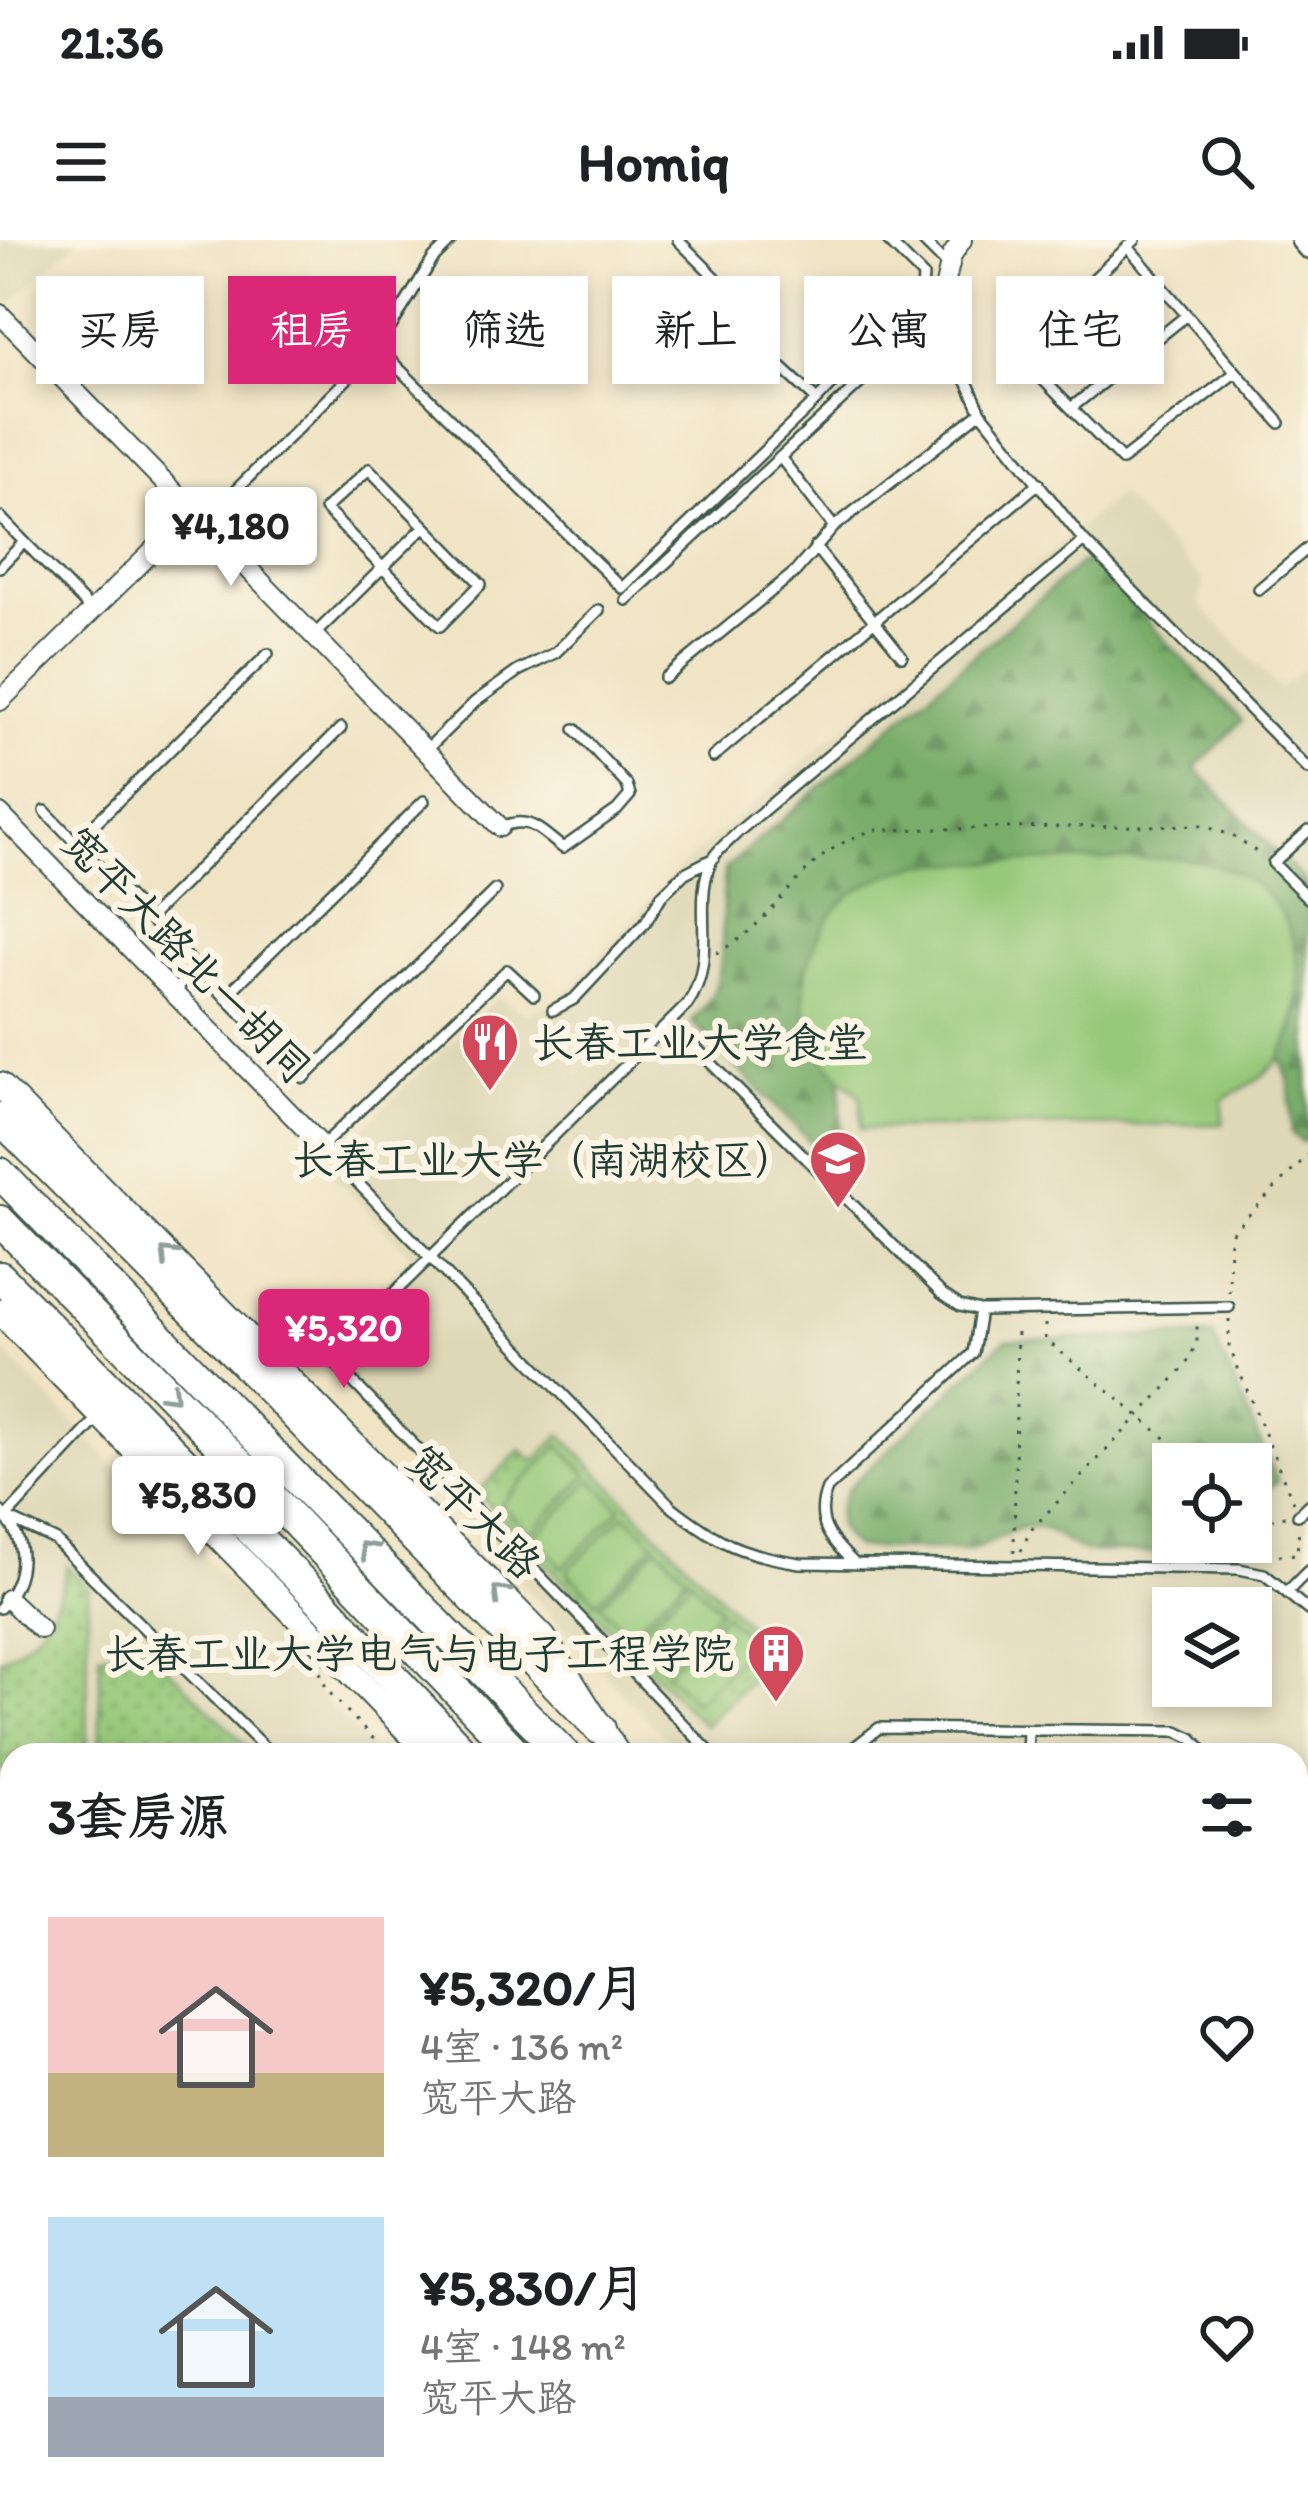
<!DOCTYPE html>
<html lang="zh">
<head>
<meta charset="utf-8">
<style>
  :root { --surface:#fff; --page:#f6f6f6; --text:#202124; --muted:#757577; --accent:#db2777 }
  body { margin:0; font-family:Itim,"LXGW WenKai TC",sans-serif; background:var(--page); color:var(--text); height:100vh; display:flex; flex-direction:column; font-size:45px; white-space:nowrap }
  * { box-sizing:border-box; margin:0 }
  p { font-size:39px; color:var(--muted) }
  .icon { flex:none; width:66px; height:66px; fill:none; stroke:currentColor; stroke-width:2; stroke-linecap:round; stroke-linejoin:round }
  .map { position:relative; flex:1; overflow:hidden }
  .details { position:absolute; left:0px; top:1503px; width:1308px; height:771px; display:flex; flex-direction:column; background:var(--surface); border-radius:36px 36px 0 0; box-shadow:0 6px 18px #0003 }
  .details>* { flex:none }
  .top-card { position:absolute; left:36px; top:36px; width:1236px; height:108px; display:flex; gap:24px }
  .tools { position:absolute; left:1152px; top:1203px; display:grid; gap:24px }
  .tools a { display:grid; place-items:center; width:120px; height:120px; border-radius:0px; background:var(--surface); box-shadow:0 6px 18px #0003; font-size:60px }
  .price { position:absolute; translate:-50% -102px; padding:0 27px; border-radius:12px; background:#fff; color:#222; font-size:39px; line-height:78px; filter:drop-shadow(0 3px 6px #0008) }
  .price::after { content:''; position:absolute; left:50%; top:72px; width:36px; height:27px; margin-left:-18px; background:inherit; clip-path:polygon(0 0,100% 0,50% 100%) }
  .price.on { background:var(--accent); color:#fff }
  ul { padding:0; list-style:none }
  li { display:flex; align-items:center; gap:36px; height:300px; padding:0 48px }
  li span { display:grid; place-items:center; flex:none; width:336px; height:240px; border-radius:0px; color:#555 }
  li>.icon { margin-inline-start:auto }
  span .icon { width:144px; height:144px; fill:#fffc; stroke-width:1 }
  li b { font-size:51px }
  h2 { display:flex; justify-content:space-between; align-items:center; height:144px; padding:0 48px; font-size:51px }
  .chip { padding:0 42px; border-radius:0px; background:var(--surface); box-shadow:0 6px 18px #0003; font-size:42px; line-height:108px }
  .chip.on { background:var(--accent); color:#fff }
  .status { display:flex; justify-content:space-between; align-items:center; height:84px; padding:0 60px; background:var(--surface); direction:ltr }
  .status svg { height:33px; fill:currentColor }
  header { display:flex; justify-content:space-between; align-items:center; height:156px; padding:0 48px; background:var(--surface); font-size:54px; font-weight:700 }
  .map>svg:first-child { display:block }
  .built { fill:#dfd8b7; fill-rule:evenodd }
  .grass { fill:url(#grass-dots); stroke:#5b8357; stroke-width:3 }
  .forest { fill:url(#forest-firs); stroke:#4c754f; stroke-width:3 }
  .pitch { fill:#97c97a; stroke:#5b8357; stroke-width:3 }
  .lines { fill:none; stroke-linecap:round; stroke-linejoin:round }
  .service-casing { stroke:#3e564a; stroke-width:14 }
  .minor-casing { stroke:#3e564a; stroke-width:22 }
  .tertiary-casing { stroke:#3e564a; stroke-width:26 }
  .secondary-casing { stroke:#3e564a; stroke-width:28 }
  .primary-casing { stroke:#3e564a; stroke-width:32 }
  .trunk-casing { stroke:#3e564a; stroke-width:34 }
  .path { stroke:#3e564a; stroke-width:3; stroke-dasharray:3 9; stroke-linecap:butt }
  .service { stroke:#fff; stroke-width:9 }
  .minor { stroke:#fff; stroke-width:18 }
  .tertiary { stroke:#fff; stroke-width:21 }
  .secondary { stroke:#fff; stroke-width:24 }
  .primary { stroke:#fff; stroke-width:27 }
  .trunk { stroke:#fff; stroke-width:30 }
  .oneway { stroke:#8f9e9a }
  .labels { text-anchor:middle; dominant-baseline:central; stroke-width:12; stroke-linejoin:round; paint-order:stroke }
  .street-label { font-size:42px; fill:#1f3d34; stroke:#fcf5e5 }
  .poi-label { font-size:42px; fill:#1f3d34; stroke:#fcf5e5; text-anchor:end }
</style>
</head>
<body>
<div class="status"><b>21:36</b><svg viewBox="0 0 49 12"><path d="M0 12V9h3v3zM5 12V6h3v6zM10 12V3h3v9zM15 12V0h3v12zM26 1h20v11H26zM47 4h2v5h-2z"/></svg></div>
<header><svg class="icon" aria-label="menu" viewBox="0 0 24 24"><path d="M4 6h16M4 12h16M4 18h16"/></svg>Homiq<svg class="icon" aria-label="search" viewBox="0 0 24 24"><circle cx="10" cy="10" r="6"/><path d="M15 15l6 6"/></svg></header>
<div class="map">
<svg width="1308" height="2272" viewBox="0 0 1308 2272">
  <defs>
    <pattern id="grass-dots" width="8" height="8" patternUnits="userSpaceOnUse" patternTransform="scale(3)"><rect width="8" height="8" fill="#97c97a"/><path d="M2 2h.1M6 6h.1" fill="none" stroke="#7ba465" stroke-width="1.8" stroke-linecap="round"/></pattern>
    <pattern id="forest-firs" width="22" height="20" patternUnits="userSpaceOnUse" patternTransform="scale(3)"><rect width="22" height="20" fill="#79ad6a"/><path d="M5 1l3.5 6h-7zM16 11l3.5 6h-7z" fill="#638e58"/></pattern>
  </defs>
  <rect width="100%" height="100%" fill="#fcf5e5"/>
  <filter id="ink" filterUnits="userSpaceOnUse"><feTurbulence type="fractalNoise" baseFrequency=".00833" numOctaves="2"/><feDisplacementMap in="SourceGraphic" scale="24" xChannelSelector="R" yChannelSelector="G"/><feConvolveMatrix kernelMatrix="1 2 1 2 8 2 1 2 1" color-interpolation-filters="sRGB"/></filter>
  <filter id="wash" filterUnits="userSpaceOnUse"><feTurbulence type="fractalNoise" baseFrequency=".004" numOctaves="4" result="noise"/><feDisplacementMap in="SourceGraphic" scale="48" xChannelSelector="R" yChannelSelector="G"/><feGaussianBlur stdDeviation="2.7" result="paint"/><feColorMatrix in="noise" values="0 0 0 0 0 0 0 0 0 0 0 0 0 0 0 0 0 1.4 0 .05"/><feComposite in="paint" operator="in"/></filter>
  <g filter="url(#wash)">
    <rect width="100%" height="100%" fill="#f0e4c5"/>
    <path class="built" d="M0,0H78L10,64L0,53Z
      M1119,254L1203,341L1199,364L1280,449L1308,425V1601L1296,1612V1515H681L312,1117L410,1015L324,926L497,757L528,775L559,759L685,623ZM1173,1224H1251V1302H1173ZM1173,1368H1251V1446H1173Z
      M0,1108L307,1423L318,1453L379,1515H12V1960H0Z"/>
    <path class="grass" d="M561,1195L776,1414L704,1485L477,1253L521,1210L534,1221Z
      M67,1326L88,1348L87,1515H12V1530H0V1419C40,1400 58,1368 67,1326Z
      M147,1408L256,1515H100V1414Z"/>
    <path class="forest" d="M1081,323L1094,325L1242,481L1195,528L1308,645V899L1302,902L1292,893L1289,842L1281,817C1298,783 1299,775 1298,737C1298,662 1249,631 1180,618L821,814L840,835L841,915L829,920L692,782C699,772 709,763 714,751C728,719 719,665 726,628Z
      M1213,1095L1278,1242L1251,1257V1224H1173V1302H1241V1313L1084,1312L1043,1288L1022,1287L972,1310L856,1308C831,1289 835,1270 850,1246L1005,1100Z"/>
    <path class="pitch" d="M1181,618C1205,623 1229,627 1251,642C1307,679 1308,760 1282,815C1268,836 1245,847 1223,859V884L861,889V858C849,844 832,831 822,816C789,768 805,697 845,660C866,641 896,632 922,624Z
      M559,1206L588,1235L530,1293L501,1264Z
      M592,1240L621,1269L563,1327L534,1297Z
      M625,1274L655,1303L597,1361L567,1331Z
      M658,1306L687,1336L629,1394L600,1364Z
      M691,1340L720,1369L662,1427L633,1398Z
      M724,1374L754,1404L695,1462L666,1432Z"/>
  </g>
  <g filter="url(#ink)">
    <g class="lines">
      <g class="service-casing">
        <path id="service" d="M678,0L741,63L747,90L758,106L817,160
          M922,0L949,27
          M1135,0L1016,112L1122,220L1236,132
          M1128,7L1280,183
          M378,108L622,348L817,160L922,51L923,36L887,0
          M1071,168L1187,75
          M780,217L834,287
          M369,229L481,344L440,386L325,269Z
          M0,277L92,371
          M204,282L378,108L433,19L452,0
          M815,307L902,416
          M0,327L24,302
          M1259,349L1308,308
          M626,360L925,83L954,114L981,172L1084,301L1308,529
          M314,395L424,287
          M665,438L795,332L834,287L981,172
          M426,510L475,462L518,431L555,413L599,370
          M713,517L1039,243
          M45,571L304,838L495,650
          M500,587C531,575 539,590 563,608L617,570L630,555L627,545L575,489
          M1308,591L1273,623L1308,658
          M75,603L268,414
          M149,678L341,488
          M173,752L197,728
          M534,755L507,730L322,906L672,1267C720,1304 740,1314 800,1323L1239,1329L1264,1334L1308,1370
          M225,757L424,561
          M553,770L574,759L645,683L662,655L685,633L714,618
          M670,782L942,1054L960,1066L980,1071L1229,1067
          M97,1179L6,1277L55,1300L272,1515
          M0,1271C29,1301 27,1338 0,1368
          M1298,1275L1308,1265
          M854,1323C830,1300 814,1282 827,1249L973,1113L980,1071
          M1288,1351L1308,1331
          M713,1515L329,1117L687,765C720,718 690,661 713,618C719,608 732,599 739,591L1084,301
          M844,1515L879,1488L1177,1491L1192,1498L1207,1515
          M1027,1515L1028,1490
          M0,1543H12
          M1296,1593L1308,1582
          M0,1775H12
          M1296,2213L1308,2224
          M403,2262L413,2272
          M461,2262L462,2272
          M1293,2262L1303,2272"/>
      </g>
      <g class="minor-casing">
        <path id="minor" d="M0,74L500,587
          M925,83L942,58L952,15L962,0
          M0,461L194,271
          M0,574L322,906
          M8,1359L40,1389
          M213,2262L214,2272"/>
      </g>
      <g class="tertiary-casing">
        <path id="tertiary" d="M1302,0L1308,7"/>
      </g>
      <g class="secondary-casing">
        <path id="secondary" d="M0,845L543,1397L618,1515
          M0,1072L409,1492L439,1515
          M1296,1685L1308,1679
          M1296,1858L1308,1881
          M1296,2163L1308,2139
          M844,2262L861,2272
          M1190,2272L1204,2262"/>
      </g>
      <g class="primary-casing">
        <path id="primary" d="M1296,1721L1308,1709
          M1296,1748L1308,1735
          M1296,1962L1308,1972
          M0,2008H12
          M0,2037L12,2036
          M1296,2060L1308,2052
          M915,2262L922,2272
          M945,2262L985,2272
          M1070,2272L1110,2262"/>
      </g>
      <g class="trunk-casing">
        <path id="trunk" d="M0,878L228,1106L600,1489
          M0,933L565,1515
          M0,981L258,1243L518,1515
          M0,1037L324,1364L466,1515
          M986,2262L988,2272
          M1024,2262L1026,2272"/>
      </g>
      <path class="path" d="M716,713C785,679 795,612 875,590L1201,585L1231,595L1263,616
        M1229,1052L1230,994L1308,915
        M1229,1080V1106L1293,1262
        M1045,1084V1099L1197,1224
        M1251,1269L1263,1279
        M1021,1311L1030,1291L1185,1127L1197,1103V1081
        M1014,1312L1017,1087
        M1253,1315L1252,1296L1257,1282L1285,1276
        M1255,1317L1297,1314L1299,1288
        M320,1432L327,1450L384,1510L393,1515
        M0,1745H12"/>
      <use href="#service" class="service"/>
      <use href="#minor" class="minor"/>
      <use href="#tertiary" class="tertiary"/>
      <use href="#secondary" class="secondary"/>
      <use href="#primary" class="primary"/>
      <use href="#trunk" class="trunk"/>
    </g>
    <defs><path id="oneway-chevron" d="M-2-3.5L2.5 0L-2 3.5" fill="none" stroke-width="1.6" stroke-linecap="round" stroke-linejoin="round" transform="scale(3)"/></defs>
    <g class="oneway">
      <use href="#oneway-chevron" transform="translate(168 1015) rotate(-135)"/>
      <use href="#oneway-chevron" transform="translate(171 1154) rotate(45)"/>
      <use href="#oneway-chevron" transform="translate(367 1309) rotate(-134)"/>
      <use href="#oneway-chevron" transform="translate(500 1353) rotate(-135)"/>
    </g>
  </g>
  <defs>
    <g id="restaurant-pin" transform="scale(3)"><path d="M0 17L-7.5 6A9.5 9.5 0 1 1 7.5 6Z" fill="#d1495b" stroke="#fcf5e5"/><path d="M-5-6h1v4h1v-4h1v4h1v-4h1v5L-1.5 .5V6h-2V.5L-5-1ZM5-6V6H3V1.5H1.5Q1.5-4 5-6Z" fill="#fff"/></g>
    <g id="university-pin" transform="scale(3)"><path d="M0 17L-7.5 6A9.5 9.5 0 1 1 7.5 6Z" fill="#d1495b" stroke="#fcf5e5"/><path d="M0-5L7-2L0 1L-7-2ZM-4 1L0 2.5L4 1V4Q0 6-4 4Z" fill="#fff"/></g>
    <g id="building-pin" transform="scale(3)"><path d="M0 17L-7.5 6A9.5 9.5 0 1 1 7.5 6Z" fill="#d1495b" stroke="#fcf5e5"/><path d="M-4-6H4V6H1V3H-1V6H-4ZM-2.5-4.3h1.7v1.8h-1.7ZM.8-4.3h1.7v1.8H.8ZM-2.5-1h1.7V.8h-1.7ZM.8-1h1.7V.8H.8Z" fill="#fff"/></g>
  </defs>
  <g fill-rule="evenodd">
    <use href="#restaurant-pin" x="490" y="802"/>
    <use href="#university-pin" x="838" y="919"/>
    <use href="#building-pin" x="776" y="1413"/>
  </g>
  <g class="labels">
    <g class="street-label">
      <text transform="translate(187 715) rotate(46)">宽平大路北一胡同</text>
      <text transform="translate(474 1272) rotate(45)">宽平大路</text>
    </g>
    <g class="poi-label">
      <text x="532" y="802" text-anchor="start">长春工业大学食堂</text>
      <text x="796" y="919">长春工业大学（南湖校区）</text>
      <text x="734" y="1413">长春工业大学电气与电子工程学院</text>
    </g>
  </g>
</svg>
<div class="tools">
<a><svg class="icon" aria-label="locate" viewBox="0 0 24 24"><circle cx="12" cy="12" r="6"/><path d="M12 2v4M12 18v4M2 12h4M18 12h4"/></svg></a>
<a><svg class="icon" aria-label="layers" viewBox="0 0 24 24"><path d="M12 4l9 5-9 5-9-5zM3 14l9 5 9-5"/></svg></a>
</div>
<b class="price" style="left:231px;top:349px">¥4,180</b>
<b class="price on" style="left:344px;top:1151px">¥5,320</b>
<b class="price" style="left:198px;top:1318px">¥5,830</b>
<div class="top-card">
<a class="chip">买房</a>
<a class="chip on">租房</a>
<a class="chip">筛选</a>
<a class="chip">新上</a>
<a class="chip">公寓</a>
<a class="chip">住宅</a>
</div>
<section class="details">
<h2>3套房源<svg class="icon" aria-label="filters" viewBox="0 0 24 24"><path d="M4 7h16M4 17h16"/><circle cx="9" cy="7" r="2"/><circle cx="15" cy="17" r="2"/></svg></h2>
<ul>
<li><span style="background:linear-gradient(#f6c9c9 65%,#c2b280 0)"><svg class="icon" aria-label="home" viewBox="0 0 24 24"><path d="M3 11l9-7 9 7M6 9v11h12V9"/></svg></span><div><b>¥5,320/月</b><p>4室 · 136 m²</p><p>宽平大路</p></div><svg class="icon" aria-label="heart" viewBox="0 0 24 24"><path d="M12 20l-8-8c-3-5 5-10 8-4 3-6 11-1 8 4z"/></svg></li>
<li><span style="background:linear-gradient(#bfe0f5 75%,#9aa5b1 0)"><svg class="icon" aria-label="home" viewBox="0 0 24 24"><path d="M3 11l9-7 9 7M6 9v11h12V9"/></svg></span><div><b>¥5,830/月</b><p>4室 · 148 m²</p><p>宽平大路</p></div><svg class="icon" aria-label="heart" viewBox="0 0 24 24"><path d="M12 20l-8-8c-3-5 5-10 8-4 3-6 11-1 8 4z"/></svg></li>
</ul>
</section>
</div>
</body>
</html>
